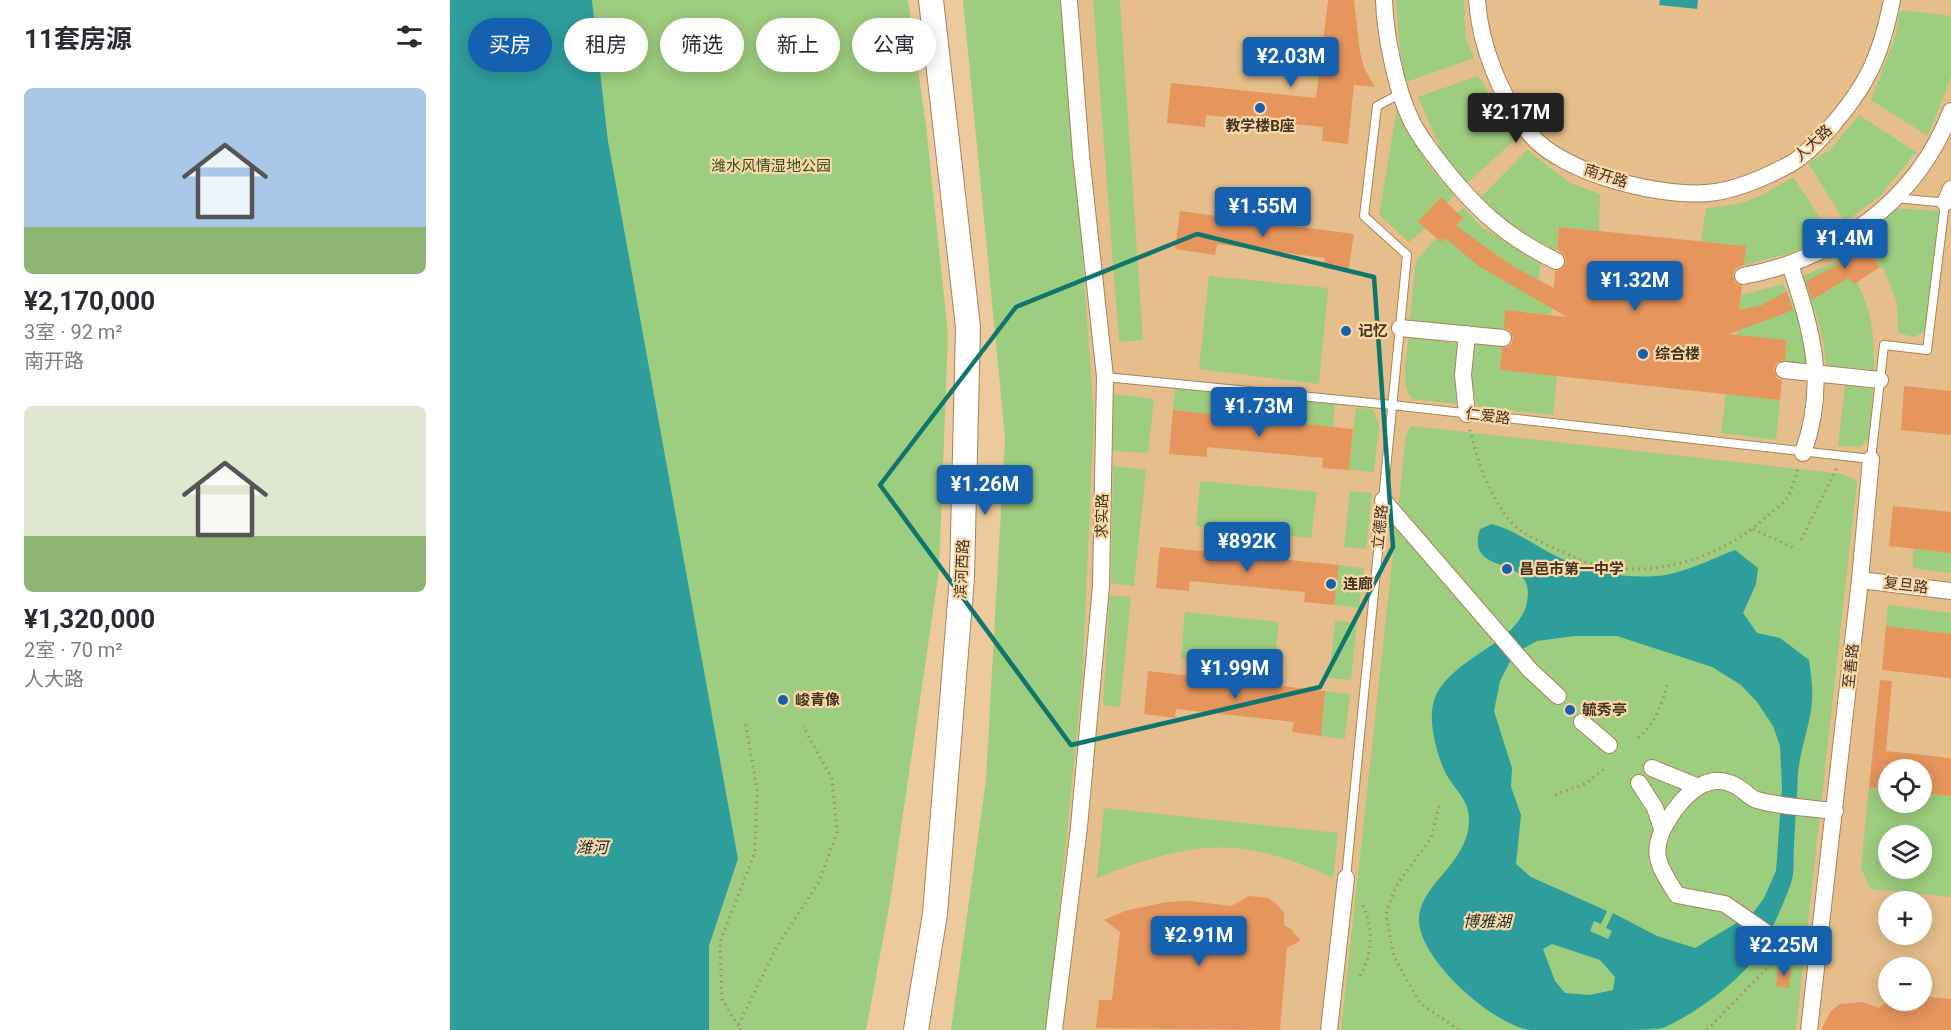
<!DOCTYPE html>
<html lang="zh">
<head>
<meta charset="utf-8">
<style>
  :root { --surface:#fff; --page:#f2f2f3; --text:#2b2b33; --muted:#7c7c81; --accent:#1561b0 }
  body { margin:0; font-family:Roboto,"Noto Sans SC",sans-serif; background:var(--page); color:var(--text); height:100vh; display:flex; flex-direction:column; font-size:22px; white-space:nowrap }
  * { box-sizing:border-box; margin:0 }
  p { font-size:20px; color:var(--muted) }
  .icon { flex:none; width:33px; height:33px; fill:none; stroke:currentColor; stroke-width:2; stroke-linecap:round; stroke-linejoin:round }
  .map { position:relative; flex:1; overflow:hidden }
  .sheet { display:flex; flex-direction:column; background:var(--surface); width:450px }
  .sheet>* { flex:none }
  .top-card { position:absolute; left:18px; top:18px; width:570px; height:54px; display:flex; gap:12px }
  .fabs { position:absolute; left:1428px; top:759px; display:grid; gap:12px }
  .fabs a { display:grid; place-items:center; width:54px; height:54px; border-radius:50%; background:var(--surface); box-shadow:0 3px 15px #0003; font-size:30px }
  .price { position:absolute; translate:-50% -51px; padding:0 14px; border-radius:6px; background:var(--accent); color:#fff; font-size:20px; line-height:39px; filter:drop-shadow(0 2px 3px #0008) }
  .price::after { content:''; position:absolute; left:50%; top:36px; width:18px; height:14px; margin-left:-9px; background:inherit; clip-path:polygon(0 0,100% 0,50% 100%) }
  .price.active { background:#222; color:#fff }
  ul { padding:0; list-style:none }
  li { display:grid; align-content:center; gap:12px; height:318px; padding:0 24px }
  li span { display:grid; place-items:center; height:186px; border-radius:9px; color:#555 }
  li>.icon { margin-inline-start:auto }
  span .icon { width:108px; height:108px; fill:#fffc; stroke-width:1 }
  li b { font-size:26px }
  h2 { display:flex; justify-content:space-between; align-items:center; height:72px; padding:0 24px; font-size:26px }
  .pill { padding:0 21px; border-radius:27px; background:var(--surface); box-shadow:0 3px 15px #0003; font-size:21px; line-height:54px }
  .pill.active { background:var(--accent); color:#fff }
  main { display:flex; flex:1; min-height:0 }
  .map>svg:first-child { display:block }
  .built { fill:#e6be8b; fill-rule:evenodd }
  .green { fill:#9dcd7e; fill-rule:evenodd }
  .water { fill:#2e9e9d; fill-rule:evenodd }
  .building { fill:#e6955d }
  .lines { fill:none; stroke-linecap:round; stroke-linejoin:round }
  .lane-casing { stroke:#a58459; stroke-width:10 }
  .street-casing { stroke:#a58459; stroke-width:18 }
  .secondary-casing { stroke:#a58459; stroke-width:26 }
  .path { stroke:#a68c6a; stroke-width:3; stroke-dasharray:1.5 4.5; stroke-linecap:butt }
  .lane { stroke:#fff; stroke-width:8 }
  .street { stroke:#fff; stroke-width:16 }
  .secondary { stroke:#fff; stroke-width:24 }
  .marked { fill:none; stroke:#0f766e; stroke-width:4.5; stroke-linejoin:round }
  .poi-dot { fill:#1561b0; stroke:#fbd7aa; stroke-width:2 }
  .labels { text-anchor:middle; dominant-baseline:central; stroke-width:4.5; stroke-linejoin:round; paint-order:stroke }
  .poi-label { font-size:15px; font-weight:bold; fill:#413421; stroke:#fbd7aa; text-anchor:start }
  .street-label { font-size:15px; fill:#413421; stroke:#fbd7aa }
  .park-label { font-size:15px; fill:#315019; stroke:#fbd7aa }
  .water-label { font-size:16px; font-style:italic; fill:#172f2f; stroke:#fbd7aa }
</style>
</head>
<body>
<main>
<section class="sheet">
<h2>11套房源<svg class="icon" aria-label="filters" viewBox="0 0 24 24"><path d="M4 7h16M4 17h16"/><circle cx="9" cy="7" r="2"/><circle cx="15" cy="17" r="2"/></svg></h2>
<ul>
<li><span style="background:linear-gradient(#a9c7e8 75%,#8fb573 0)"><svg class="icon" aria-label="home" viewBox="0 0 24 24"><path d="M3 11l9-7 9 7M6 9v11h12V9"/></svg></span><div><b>¥2,170,000</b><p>3室 · 92 m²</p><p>南开路</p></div></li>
<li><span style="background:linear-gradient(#dfe7d0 70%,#8fb573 0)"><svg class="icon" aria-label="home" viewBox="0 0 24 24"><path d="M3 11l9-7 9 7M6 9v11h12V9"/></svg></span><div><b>¥1,320,000</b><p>2室 · 70 m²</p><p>人大路</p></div></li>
</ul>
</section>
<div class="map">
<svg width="1501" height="1030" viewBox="0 0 1501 1030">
  <rect width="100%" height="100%" fill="#edca9d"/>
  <path class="built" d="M586,0H1501V1030H576ZM1438,770H1472V802H1438ZM1438,836H1472V868H1438ZM1438,902H1472V934H1438ZM1438,968H1472V1000H1438Z"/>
  <path class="green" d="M142,0H458L476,126L498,334L489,571L440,902L416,1030H259V946L288,859L164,193Z
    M513,0H614L644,417L632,682L597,1030H501L536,780L555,438Z
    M643,0H670L693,340L669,342Z
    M946,0H1014L1016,39L1024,58L956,82L950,53Z
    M1450,10L1501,16V77L1478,136L1421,100L1445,37Z
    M1028,76L1068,137L1015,185L991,150L968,97Z
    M947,108L979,167L1004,195L997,203L990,197L969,222L976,228L959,242L929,215Z
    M1409,115L1466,152L1430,196L1395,222L1358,163L1380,150Z
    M1077,150L1120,183L1150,194L1149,231L1109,227L1106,252L1052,219L1030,198Z
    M1343,177L1382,236L1341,253L1294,265L1296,246L1251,241L1256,208C1297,205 1308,198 1343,177Z
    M1013,208L1033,228L1090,263L1088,300L1102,306L1101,315L1056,310L1054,333L964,325L960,319L966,261L986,238L991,242L1013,219L1007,213Z
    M1444,208L1490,211L1476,331L1464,337L1448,333L1447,303L1434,269L1430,267L1411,240Z
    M1395,258C1418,303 1425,319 1424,370L1376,365C1374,331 1365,307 1349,278Z
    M759,276L878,288L869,384L749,369Z
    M1334,284L1350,323L1359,365L1334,363L1336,340L1287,335L1291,295Z
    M959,336L1009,344L1006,404L962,399C949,380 957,358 959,336Z
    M1025,343L1052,344L1050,370L1107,376L1103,415L1028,407C1018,387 1023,364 1025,343Z
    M1395,385L1423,389L1419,438L1410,447L1388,446Z
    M725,387L885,404L883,427L723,410Z
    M663,394L704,399L698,453L663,451Z
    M1276,394L1330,400L1326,440L1271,433Z
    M906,408L923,409L929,426L924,472L899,470Z
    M961,426L1393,474L1407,481L1346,1030H891L956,435Z
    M663,466L696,470L684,586L661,583Z
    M750,481L867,492L861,538L746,526Z
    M900,491L922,493L916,549L894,547Z
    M1463,549L1501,553V573L1463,568Z
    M889,565L914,568L909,608L884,605Z
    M660,595L681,597L670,707L653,705Z
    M1438,605L1501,613V634L1436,626Z
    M735,612L829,622L824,668L731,658Z
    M885,621L907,623L901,680L879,678Z
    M875,691L900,694L895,739L871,736Z
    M1419,787L1438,789V802H1472V793L1501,796V897L1421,889L1411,869ZM1438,836H1472V868H1438Z
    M654,808L888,833L883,878C789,834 741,841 647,878Z"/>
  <path class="water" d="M0,0H142L158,141L288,859L259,946V1030H0Z
    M1210,0H1248L1247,9L1209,5Z
    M1042,524C1067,531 1085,546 1108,557C1141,573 1184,581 1220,574C1243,569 1264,558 1285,550L1308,568L1306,584L1293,613L1307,633L1330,638L1359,660C1361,674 1363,688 1362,702C1360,726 1350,749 1348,774C1347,798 1345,822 1344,846C1343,858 1345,872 1341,883C1332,909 1312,953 1292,973C1271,994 1240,1016 1213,1028C1199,1030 1174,1030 1159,1030C1133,1030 1105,1030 1080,1030C1043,1025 968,959 969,919C971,882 1019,864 1019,819C1019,799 1003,788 995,772C986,752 976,716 986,695C1007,655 1069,643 1077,602C1087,551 1014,579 1030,529ZM1125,636H1167L1262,667L1291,685L1307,702L1323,726L1330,746L1332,788L1326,871L1314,898L1303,913L1245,948L1207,936L1163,913L1156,928L1162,931L1158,939L1140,931L1144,921L1151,924L1157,911L1081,877L1066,864L1071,815L1061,787L1062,768L1044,711L1050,681L1064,654L1087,641ZM1102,944L1150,960L1165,977L1163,990L1140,995L1115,993L1105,981L1093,949Z"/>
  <path class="building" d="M878,0H904L910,52L914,68L925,87L904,85L898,144L872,141L873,127L756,115L755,127L717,123L721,83L866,98Z
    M991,197L1013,218L1006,226L1064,267L1104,288L1105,271L1112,269L1116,261L1114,255L1107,249L1109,227L1296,246L1294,265L1286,268L1283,274L1285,283L1292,286L1289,310L1312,305L1337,291L1343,310L1279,334L1336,340L1335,360L1326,363L1324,369L1327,378L1332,380L1330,400L1050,370L1052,348L1061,345L1063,338L1060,330L1054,328L1055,310L1117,317L1030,267L995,238L991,242L968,222Z
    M730,211L904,234L898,272L873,268L875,258L767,244L765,255L725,249Z
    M1411,240L1430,267L1404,284L1398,278L1362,300L1356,281L1390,264L1386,256Z
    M1454,386L1501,391V435L1451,430Z
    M723,410L903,429L899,470L872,468L873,458L757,447V457L719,454Z
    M1443,506L1501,512V553L1439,546Z
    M710,547L889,565L884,605L854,602L855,592L740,581L739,591L706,588Z
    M1436,626L1501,634V678L1432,670Z
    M698,671L875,691L871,736L842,732L844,722L726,709L725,718L694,714Z
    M1430,680L1442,681L1436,751L1501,758V796L1472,793V770H1438V789L1419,787Z
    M799,896L818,898L827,904L834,913V925L843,930L842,932L851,940L837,948L830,1030L646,1028L649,1000H662L670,932L654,920L675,911L716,902L741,901L781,906Z
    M1328,967L1341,968L1339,988L1326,986Z
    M1472,996L1501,999V1030H1371L1381,1011L1390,1004L1413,1002L1429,1008L1440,1000H1472Z"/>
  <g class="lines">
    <g class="lane-casing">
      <path id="lane" d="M1445,198L1498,203
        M655,377L942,405L1421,459L1434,345L1477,350L1495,203
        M896,878L957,255L914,216L927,106L952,93"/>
    </g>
    <g class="street-casing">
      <path id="street" d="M934,0C935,34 946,89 961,120C968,135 979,149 989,162C1024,207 1054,236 1106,261
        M1027,0C1030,46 1051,98 1080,134C1112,174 1217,200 1266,192C1292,188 1320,175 1342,163C1357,154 1368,141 1379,129C1417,86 1431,56 1442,0
        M1495,203L1501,189
        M1340,264C1362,332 1378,383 1353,453
        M1293,276C1385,259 1467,201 1501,111
        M950,328L1053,338
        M1334,370L1430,380
        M1017,414L1013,375L1017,334
        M933,500L1080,670L1108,696
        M1410,580L1501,591
        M1132,722L1159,745
        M1202,768L1246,786
        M1189,783L1205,808L1212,829
        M1369,949L1337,947L1275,904L1227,895C1209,866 1198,852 1218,820C1232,797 1258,768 1288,787C1295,791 1300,798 1307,800C1332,807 1360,808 1385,811
        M604,1030L629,827L651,586L655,377L631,155L619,0
        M879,1030L896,878
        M1359,1030L1410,580L1421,459"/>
    </g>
    <g class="secondary-casing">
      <path id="secondary" d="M466,1030L485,914L512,577L518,327L481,0"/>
    </g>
    <path class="path" d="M1020,430C1027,461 1040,497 1061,522C1071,534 1094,543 1108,550C1118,554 1128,560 1138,563C1200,580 1269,560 1316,517C1323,511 1332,505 1337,498C1342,491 1345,477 1348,468
      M1303,529L1344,548
      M1351,540L1387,468
      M1188,738C1206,722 1212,705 1218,681
      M1105,795L1137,783L1155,768
      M989,806L981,838L946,886L936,914L944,957L970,1003L1009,1030
      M910,976C924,952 923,925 911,901
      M288,1026L272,999L270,942L305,852L307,789L295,721
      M290,1030L288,1026L326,948L369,882L387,832L382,779L353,726
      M1257,1030L1327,958"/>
    <use href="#lane" class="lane"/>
    <use href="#street" class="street"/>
    <use href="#secondary" class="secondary"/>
  </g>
  <path class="marked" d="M747,234L924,277L943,547L870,687L621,745L430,485L566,307Z"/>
  <g class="poi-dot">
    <circle cx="810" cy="108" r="6"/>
    <circle cx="896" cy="331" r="6"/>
    <circle cx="1193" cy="354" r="6"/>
    <circle cx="1057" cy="569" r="6"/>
    <circle cx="881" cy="584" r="6"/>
    <circle cx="333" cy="700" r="6"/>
    <circle cx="1120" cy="710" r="6"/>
  </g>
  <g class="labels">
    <g class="poi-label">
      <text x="810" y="126" text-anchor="middle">教学楼B座</text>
      <text x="908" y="331">记忆</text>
      <text x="1205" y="354">综合楼</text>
      <text x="1069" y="569">昌邑市第一中学</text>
      <text x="893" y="584">连廊</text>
      <text x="345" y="700">峻青像</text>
      <text x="1132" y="710">毓秀亭</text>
    </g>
    <g class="street-label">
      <text transform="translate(1363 143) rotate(-43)">人大路</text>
      <text transform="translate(1156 176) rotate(18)">南开路</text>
      <text transform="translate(1038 416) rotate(7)">仁爱路</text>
      <text transform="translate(652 516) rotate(-89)">求实路</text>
      <text transform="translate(930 527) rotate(-84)">立德路</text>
      <text transform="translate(512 569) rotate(-87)">滨河西路</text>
      <text transform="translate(1456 585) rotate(7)">复旦路</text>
      <text transform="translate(1401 666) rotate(-84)">至善路</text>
    </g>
    <g class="park-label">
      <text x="321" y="166">潍水风情湿地公园</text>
    </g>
    <g class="water-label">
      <text x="142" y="847">潍河</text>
      <text x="1037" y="921">博雅湖</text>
    </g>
  </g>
</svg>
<div class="fabs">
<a><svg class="icon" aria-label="locate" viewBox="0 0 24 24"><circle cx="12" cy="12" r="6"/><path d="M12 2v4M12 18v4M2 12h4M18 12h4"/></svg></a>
<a><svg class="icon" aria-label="layers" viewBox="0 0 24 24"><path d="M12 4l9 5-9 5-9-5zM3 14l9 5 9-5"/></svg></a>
<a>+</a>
<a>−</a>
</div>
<b class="price" style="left:841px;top:88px">¥2.03M</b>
<b class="price active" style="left:1066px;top:144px">¥2.17M</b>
<b class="price" style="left:813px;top:238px">¥1.55M</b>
<b class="price" style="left:1395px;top:270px">¥1.4M</b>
<b class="price" style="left:1185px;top:312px">¥1.32M</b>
<b class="price" style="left:809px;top:438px">¥1.73M</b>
<b class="price" style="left:535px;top:516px">¥1.26M</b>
<b class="price" style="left:797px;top:573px">¥892K</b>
<b class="price" style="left:785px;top:700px">¥1.99M</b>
<b class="price" style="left:749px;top:967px">¥2.91M</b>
<b class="price" style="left:1334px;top:977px">¥2.25M</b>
<div class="top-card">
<a class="pill active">买房</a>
<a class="pill">租房</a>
<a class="pill">筛选</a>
<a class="pill">新上</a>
<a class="pill">公寓</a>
</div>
</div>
</main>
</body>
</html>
